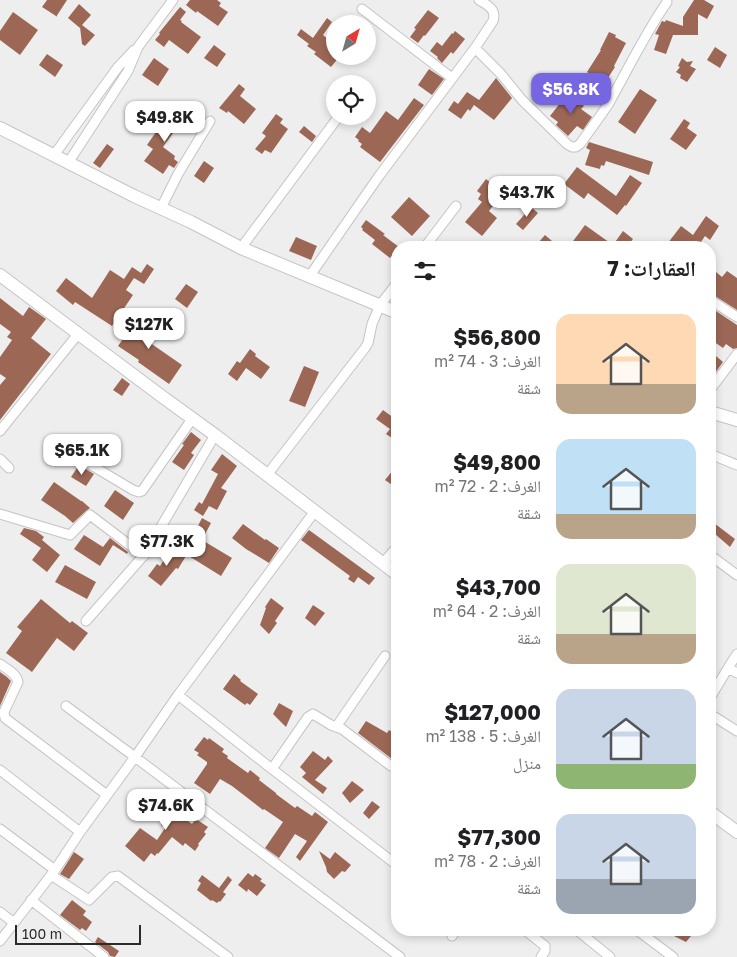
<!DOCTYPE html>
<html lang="ar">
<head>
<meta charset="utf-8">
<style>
  :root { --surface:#fff; --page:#f2f2f2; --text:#202124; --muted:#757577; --accent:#7766e1 }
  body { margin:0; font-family:"Golos Text","Noto Naskh Arabic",sans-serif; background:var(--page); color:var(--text); direction:rtl; height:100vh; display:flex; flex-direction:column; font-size:19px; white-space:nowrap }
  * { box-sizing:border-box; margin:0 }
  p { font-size:16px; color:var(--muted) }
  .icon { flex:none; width:28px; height:28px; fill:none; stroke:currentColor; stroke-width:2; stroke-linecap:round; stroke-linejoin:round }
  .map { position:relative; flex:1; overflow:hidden; direction:ltr }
  .side { position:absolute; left:391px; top:241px; width:325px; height:695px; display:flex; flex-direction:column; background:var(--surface); border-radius:20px; box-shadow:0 2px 8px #0003; direction:rtl }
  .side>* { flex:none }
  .needle { width:32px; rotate:37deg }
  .fabs { position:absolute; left:326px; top:15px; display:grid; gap:10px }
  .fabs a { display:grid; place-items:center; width:50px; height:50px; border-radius:50%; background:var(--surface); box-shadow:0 2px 8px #0003; font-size:25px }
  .scale { position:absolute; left:15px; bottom:12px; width:126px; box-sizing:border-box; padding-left:5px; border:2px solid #2b2b2b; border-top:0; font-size:14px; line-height:18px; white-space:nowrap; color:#2b2b2b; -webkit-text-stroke:4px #eeeeef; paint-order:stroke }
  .price { position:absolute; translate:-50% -42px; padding:0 11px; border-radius:10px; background:#fff; color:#222; font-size:16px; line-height:32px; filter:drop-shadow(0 1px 2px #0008) }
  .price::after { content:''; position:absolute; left:50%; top:30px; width:15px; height:11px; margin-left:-8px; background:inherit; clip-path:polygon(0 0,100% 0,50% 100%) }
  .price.current { background:var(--accent); color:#fff }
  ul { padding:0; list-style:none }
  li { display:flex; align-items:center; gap:15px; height:125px; padding:0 20px }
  li span { display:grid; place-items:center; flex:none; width:140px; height:100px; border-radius:15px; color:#555 }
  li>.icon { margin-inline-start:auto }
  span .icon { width:60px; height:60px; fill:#fffc; stroke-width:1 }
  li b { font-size:21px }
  h2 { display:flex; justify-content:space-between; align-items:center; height:60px; padding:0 20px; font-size:21px }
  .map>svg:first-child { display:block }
  .building { fill:#9c6855 }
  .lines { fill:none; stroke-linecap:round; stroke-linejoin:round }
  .street-casing { stroke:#c4c4c5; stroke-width:11 }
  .secondary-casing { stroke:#c4c4c5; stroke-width:14 }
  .street { stroke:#fff; stroke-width:9 }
  .secondary { stroke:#fff; stroke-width:12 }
</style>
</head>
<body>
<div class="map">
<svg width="737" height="957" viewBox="0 0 737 957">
  <rect width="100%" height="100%" fill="#eeeeef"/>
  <path class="building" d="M47,0H67L56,17V16L42,7Z
    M190,0H217L221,3L219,6L228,12L218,26L197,11L196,13L186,5Z
    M694,0H704L714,6L707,19L698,14V35H673L666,54L654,50L659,35L655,34L662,21L665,22L666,20L683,26V17Z
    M79,4L91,15L82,25L95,35L85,46L82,44L80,27V28L68,18Z
    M180,7L186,12L180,20L182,21L181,22L201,37L188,54L169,40L164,47L155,40L160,34L159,33Z
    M428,10L439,18L425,36L424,35L418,43L410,37L416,29L414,28Z
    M13,12L38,30L20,55L0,40V31Z
    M327,18L332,22L323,35L335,45V56H340L331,67L314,54L316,52L307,46L309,44L297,35L301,29L313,38Z
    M455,31L465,39L453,54L451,52L442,63L437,58L438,57L430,51L437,42L442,46L452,33L453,34Z
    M609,32L616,35L615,37L626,43L614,66L615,67L604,84L587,72L601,50H600Z
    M214,45L226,54L217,67L204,58Z
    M715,47L727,55L720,68L707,60Z
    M47,54L63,65L55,77L39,65Z
    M154,58L169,69L158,86L142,75Z
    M682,58L687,62L693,61L690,66L696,69L687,82L680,78L681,75L676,72L680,67L678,66Z
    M429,69L444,79L432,95L418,85Z
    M496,78L512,98L494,120L474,105L470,111L468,109L461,119L448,110L454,101L458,104L467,92L479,100Z
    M239,84L245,89L240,96L256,109L244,124L228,111L227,113L219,108Z
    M640,89L657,100L635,134L618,122Z
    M568,93L584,106L581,109L592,117L583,130L577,126L568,136L556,125L558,122L550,116Z
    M414,98L424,105L380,162L360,147L362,144L358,141L359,140L355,137L362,127L370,133L386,111L398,120Z
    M178,103L189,111L163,147L175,156L174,159L178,162L174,168L169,165L163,174L144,161L153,149L147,145L158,129L163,133L174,118L170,116Z
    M276,114L283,119L280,123L288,129L271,153L265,150L262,154L255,149L266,136L262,133Z
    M684,119L690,123L687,128L697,135L686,150L670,139Z
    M304,126L316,136L312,142L299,132Z
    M589,142L653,162L649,175L606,161L604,166L601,165L600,169L585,165L590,150L586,148Z
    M107,144L114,149L100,168L93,163Z
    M204,161L214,168L204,183L194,176Z
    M577,167L616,196L630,175L642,183L626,206L625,205L617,215L588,193L584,199L564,184Z
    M486,179L503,193L489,211L497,218L482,236L465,222L482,202L478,199L481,194L477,191Z
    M409,197L430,216L412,236L391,217Z
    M531,207L538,213L523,230L516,224Z
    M706,216L719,226L710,240L705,236L697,248H664L681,226L693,235Z
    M366,220L385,234L383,235L399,247L390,258L372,244L375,240L362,230L363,229L361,227Z
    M585,225L613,245L623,231L633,239L626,248H568Z
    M545,235L560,248H544L538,243Z
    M296,237L317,246L311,260L289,251Z
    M147,264L154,269L144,284L134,278L126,290L133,295L112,326L75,302L73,305L56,291L66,278L92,298L110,270L124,279L132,267L141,273Z
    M710,267L722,277L727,271L737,278V310L715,296L710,295Z
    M186,284L198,292L187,308L175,299Z
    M0,298L23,316L29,307L46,319L31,338L51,354L0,420V385L6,378L0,374V357L12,340L7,337L11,332L0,324Z
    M710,307L737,325V348L733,349L726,344L723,348L710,339Z
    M141,313L157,325L146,340L182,365L169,384L138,362L139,360L118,346Z
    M250,349L256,354L255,356L270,367L261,379L246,368L237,381L228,374L237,361L240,363Z
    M710,351L723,362L710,380Z
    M304,366L319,372L305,407L289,401Z
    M122,378L130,384L122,396L113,390Z
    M383,410L398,421V442L386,434L390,429L376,419Z
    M191,432L201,440L191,453L194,455L184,470L172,462L184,445L182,444Z
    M222,454L237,466L221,488L227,491L217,510L209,506L203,516L194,510L199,502L202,504L218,474L211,470Z
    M398,464V489L385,480Z
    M79,465L94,474L86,486L71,477Z
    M54,482L81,501H82L90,508L86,511L73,523L65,516L41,500Z
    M115,490L134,503L123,520L104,506Z
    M202,518L211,523L202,540L232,558L221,576L184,553Z
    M710,520L735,539L730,547L715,534L710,540Z
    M243,524L265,540L266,539L279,548L269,563L246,549L232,538Z
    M24,528L36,531L44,537L42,540L60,555L47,572L32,560L41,548L20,534Z
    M309,530L375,578L369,585L358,577L354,583L348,579L350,576L301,540Z
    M84,535L103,547L110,538L128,552L127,554L113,545L100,566L74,549Z
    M172,548L186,556L178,569L176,568L161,586L148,576L157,564L160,566Z
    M65,565L96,582L87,599L55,582Z
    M271,598L284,608L275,621L277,623L269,634L260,625L266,608L265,607Z
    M41,599L70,623L72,621L88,633L74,651L57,638L32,672L6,653L22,631L17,627Z
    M313,605L325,613L315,626L305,618Z
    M0,672L7,677L11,681L0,706Z
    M234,674L241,680L240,681L258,694L250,705L247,703L245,705L223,689Z
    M279,703L293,711L286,727L273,714Z
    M366,721L387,733L389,730L398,735V752L392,759L358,733Z
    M204,737L208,740L209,738L224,749L222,752L228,756L227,758L248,773L250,770L260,778L259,780L276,793V794L295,808L297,806L312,816L315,812L328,822L300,861L296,857L307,841L295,834L279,858L265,848L283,822L264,809L263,810L232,786L220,779L210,794L194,783L207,764V762L197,755L199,753L194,750Z
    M313,751L325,760L328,756L333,761L315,780L327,788L323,794L302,777L306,773L308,775L300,767Z
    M352,781L364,790L350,803L342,793Z
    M159,792L171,801L168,806L192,824L196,819L208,827L204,832L206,834L198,844L199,845L195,851L185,843L183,846L172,837L158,854L157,853L155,856L151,853L144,862L125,846L140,828L157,840L165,828L161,825L162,823L146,811Z
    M372,801L380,807L369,819L363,813Z
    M319,851L330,859L335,852L351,865L345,872L342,871L334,879L327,872L326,867Z
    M74,852L84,859L69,879L60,874Z
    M248,873L253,877L255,874L262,879L260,881L266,885L257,896L248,889L247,892L238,885Z
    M202,875L219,888L228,876L232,880L223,892L226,894L220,902L219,901L217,903L212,900L211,901L197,890L201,883L198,881Z
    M72,900L86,911L83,915L92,922L86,931L82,928L80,930L60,915Z
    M678,930H696L686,942L674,936Z
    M98,937L119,951L115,957L110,956L108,952L95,942Z"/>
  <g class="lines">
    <g class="street-casing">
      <path id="street" d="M362,9L452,78
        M475,48L501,74L522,100L567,144L572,147H576L580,144C590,130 600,117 609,103C628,69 645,34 667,2
        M54,155L118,67L134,50
        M68,163L128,71L138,47L173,0
        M161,208L178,174L210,121
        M241,248L339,116
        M424,248L456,206
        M309,277L379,176L475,48L493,21C497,9 487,5 479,0
        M712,301L737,317
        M710,390L737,354
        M0,431L78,334
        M71,453L133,490L139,492L142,491L192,419
        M710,454L737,465
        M0,459L9,468
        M267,475L365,348L368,343L372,324L380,305L398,282
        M0,514L70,535L90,515L144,556
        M710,555L737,575
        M383,563L398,546
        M86,621L145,554L215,435
        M737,654L728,668L737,673
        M0,664C7,669 17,674 18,682L4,712L5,718L107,795
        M178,695L272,769L398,866
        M710,698L728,668
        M66,706L135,757L400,957
        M710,714L737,731
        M336,727L385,656
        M272,769L308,717L313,714L331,725L342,729L391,766
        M0,770L80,832
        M0,829L55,870
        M51,875L89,900L112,877L118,876L228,957
        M31,900L104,957
        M0,912L13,922
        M525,930L545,946V951L541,957
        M577,930L610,957
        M637,930L673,957
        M452,936L456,930
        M0,941L55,870L80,832L135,757L178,695L315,511"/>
    </g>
    <g class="secondary-casing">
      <path id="secondary" d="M0,128L134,196L191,222L241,248L398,313
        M0,275L160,395L215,435L398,575
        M710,412L737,420
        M710,812L737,832"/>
    </g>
    <use href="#street" class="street"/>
    <use href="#secondary" class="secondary"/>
  </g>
</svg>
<div class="fabs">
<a><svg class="needle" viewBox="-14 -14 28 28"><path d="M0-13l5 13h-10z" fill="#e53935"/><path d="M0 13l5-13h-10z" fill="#757577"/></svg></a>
<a><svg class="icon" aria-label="locate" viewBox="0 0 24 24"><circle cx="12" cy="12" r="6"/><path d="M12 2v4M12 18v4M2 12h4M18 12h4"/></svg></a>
</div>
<div class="scale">100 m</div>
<b class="price current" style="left:571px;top:115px">$56.8K</b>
<b class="price" style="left:165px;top:143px">$49.8K</b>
<b class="price" style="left:527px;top:218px">$43.7K</b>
<b class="price" style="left:149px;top:350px">$127K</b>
<b class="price" style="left:82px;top:476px">$65.1K</b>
<b class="price" style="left:167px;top:567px">$77.3K</b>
<b class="price" style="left:166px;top:831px">$74.6K</b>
<section class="side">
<h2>العقارات: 7<svg class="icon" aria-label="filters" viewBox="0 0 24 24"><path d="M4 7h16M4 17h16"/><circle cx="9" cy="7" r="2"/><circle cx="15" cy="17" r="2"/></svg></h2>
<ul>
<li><span style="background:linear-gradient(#ffd9b3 70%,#b9a48a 0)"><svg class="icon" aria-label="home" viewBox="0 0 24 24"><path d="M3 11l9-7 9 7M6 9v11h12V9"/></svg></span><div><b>$56,800</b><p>الغرف: 3 · 74 m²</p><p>شقة</p></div></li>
<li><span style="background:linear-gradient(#bfe0f5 75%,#b9a48a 0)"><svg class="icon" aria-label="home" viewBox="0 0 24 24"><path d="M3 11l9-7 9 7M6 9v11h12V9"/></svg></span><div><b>$49,800</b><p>الغرف: 2 · 72 m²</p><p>شقة</p></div></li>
<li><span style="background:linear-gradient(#dfe7d0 70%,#b9a48a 0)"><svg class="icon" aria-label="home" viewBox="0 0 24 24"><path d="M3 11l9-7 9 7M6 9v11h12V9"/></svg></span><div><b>$43,700</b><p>الغرف: 2 · 64 m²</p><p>شقة</p></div></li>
<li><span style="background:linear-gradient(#c9d6e8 75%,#8fb573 0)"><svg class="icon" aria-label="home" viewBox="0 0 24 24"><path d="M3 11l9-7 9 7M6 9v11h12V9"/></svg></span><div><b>$127,000</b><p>الغرف: 5 · 138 m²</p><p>منزل</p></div></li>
<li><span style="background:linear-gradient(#c9d6e8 65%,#9aa5b1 0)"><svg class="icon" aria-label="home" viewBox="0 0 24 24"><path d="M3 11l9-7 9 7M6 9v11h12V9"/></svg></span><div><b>$77,300</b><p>الغرف: 2 · 78 m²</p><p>شقة</p></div></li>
</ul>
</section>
</div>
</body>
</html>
